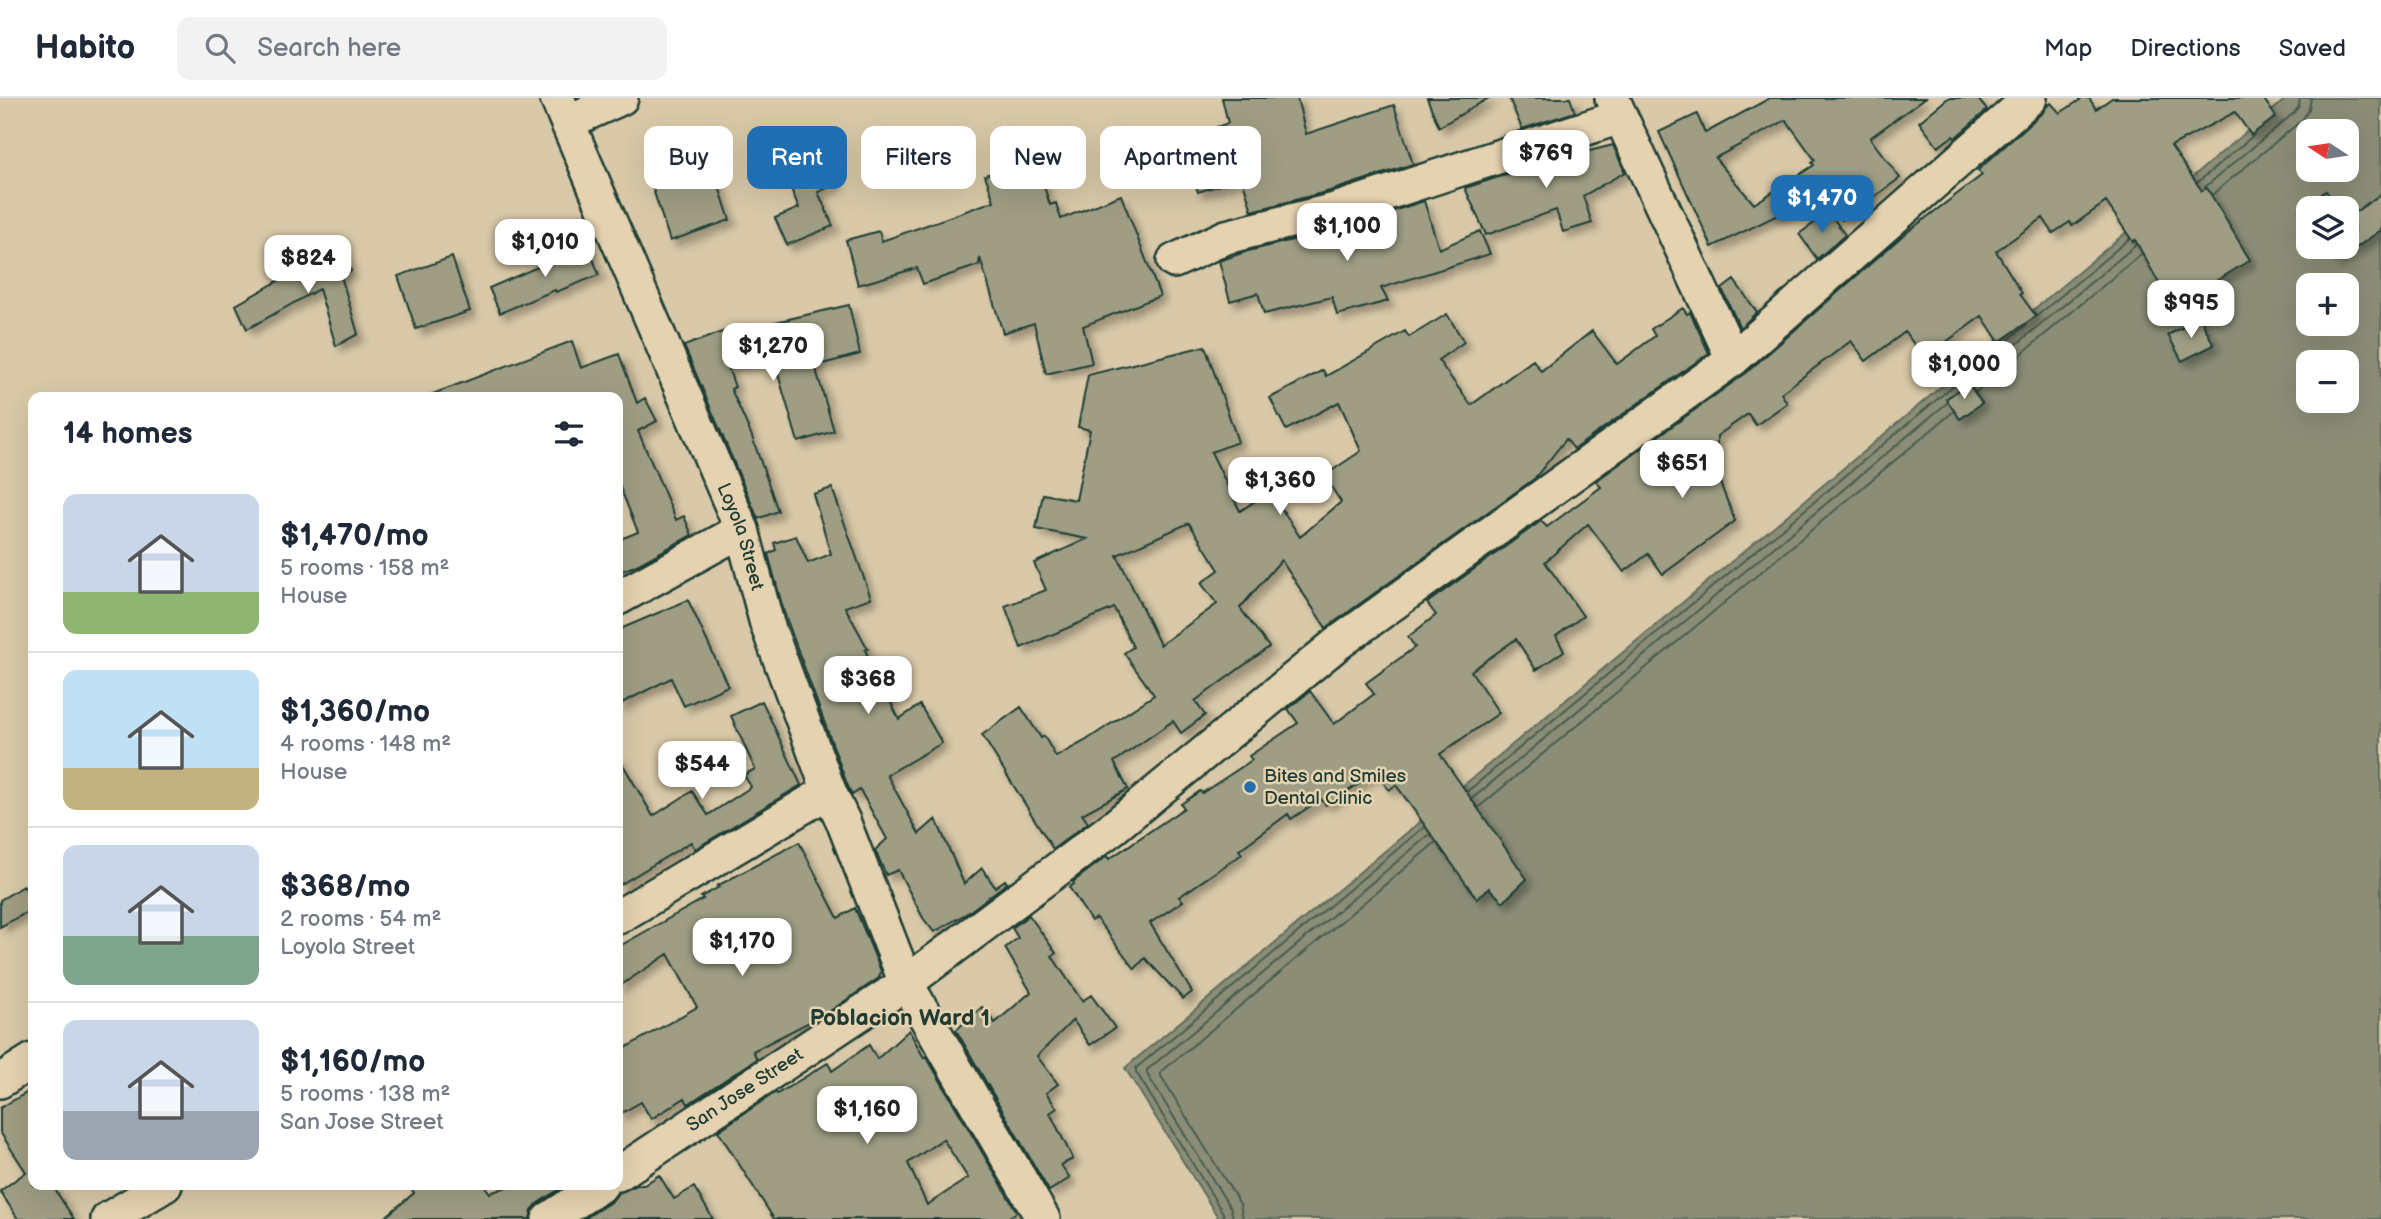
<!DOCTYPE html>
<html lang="en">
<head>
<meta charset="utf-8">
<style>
  :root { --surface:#fff; --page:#f2f2f3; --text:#1f2937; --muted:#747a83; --line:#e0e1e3; --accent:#1f6fb2 }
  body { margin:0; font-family:"Balsamiq Sans",sans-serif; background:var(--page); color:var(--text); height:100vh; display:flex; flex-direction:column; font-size:26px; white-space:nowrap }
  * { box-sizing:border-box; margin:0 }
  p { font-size:23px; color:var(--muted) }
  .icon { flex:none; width:38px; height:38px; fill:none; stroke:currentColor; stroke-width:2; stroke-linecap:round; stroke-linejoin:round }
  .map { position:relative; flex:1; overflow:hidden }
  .side { position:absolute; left:28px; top:294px; width:595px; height:798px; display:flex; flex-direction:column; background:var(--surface); border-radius:14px; box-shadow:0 7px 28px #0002 }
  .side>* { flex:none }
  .hud { position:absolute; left:644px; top:28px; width:665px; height:63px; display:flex; gap:14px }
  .needle { width:46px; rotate:282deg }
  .fabs { position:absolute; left:2296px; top:21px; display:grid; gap:14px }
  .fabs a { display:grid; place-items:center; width:63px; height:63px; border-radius:14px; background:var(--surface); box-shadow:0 7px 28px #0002; font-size:35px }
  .price { position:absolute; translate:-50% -60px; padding:0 16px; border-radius:14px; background:#fff; color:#222; font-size:23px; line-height:46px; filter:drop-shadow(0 2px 4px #0008) }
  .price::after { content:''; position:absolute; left:50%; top:42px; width:21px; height:16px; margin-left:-10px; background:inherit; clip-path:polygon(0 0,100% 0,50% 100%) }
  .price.on { background:var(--accent); color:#fff }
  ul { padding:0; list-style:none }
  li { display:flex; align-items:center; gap:21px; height:175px; padding:0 35px }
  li+li { border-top:2px solid var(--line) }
  li span { display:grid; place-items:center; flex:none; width:196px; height:140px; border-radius:14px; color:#555 }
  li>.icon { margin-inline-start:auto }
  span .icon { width:84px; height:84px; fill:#fffc; stroke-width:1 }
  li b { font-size:30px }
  h2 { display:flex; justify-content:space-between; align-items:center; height:84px; padding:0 35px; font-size:30px }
  .tag { padding:0 24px; border-radius:14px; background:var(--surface); box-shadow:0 7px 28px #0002; font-size:24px; line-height:63px }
  .tag.on { background:var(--accent); color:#fff }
  header { display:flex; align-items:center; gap:42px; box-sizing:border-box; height:98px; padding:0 35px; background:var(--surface); border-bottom:2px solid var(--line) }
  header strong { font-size:33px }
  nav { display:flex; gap:38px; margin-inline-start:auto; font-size:24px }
  .search { width:490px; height:63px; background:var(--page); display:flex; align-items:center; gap:18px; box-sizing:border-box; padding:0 24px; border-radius:14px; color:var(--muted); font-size:26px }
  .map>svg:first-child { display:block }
  .water { fill:#8b8d77; stroke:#606d5c; stroke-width:2; fill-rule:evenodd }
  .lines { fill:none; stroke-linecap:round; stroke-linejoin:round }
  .shore { stroke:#4a5d4f; stroke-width:2 }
  .building { fill:#9f9e84; stroke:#1f3d34; stroke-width:2; fill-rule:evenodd; filter:url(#shadow) }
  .minor-casing { stroke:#1f3d34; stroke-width:38 }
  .minor { stroke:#e5d2b0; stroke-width:33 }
  .poi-dot { fill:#1f6fb2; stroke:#e5d2b0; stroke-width:2.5 }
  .labels { text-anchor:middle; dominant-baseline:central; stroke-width:5; stroke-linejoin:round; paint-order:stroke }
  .street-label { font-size:19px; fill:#1f3d34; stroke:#e5d2b0 }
  .poi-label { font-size:19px; fill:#1f3d34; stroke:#e5d2b0; text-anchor:start }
  .quarter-label { font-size:23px; font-weight:bold; fill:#1f3d34; stroke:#e5d2b0 }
</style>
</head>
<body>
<header>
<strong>Habito</strong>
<div class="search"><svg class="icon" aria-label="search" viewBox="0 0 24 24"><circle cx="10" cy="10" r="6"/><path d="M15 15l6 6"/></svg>Search here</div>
<nav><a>Map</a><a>Directions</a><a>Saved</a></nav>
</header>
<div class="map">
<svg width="2381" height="1121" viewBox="0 0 2381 1121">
  <defs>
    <filter id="shadow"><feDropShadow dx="6" dy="6" stdDeviation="3.5" flood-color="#0004"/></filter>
  </defs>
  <rect width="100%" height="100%" fill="#d9c9a8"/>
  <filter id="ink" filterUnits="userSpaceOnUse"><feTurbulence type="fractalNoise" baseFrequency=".0143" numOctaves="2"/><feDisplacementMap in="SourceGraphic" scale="14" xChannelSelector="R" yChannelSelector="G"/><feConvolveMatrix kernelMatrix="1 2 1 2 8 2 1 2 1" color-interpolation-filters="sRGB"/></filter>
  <g filter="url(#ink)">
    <path class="water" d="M2287,0H2381V1121H1219L1125,970ZM2308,33H2347V72H2308ZM2308,110H2347V149H2308ZM2308,187H2347V226H2308ZM2308,264H2347V303H2308Z"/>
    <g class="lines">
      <path class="shore" d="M2198,84L2254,37
        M2205,89L2294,15L2299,8L2300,0
        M2213,96L2302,22L2309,11L2311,0
        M2038,217L2129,141
        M1970,285L2136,147
        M1976,294L2141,156
        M1468,693L2026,227
        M1473,700L1947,305
        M1479,709L1953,314
        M1224,1121L1223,1115L1136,974V970L1424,729
        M1233,1121L1231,1111L1147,976V972L1429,737
        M1243,1121L1240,1106L1161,978V974L1435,745"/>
    </g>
    <path class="building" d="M1222,0H1297L1306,36L1394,7L1413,66L1330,93L1252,113L1242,80L1198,94L1181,42L1228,25Z
      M1427,0H1489L1439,29Z
      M1509,0H1570L1575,14L1522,31Z
      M1770,0H1925L1870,40L1900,80L1842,122L1825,94L1712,149L1659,34L1697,16L1705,35ZM1786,22L1815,62L1812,65L1814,67L1754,106L1715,60Z
      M1948,0H1977L1987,12L1955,40L1953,38L1938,49L1919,24Z
      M2083,0H2089L2096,11L2112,0H2263L2276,19L2251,37L2235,14L2171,48L2202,93L2207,90L2250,162L2195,196L2204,212L2181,225L2135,142L2133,144L2106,104L2072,128L2070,124L2053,135L2043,120L1996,153L2022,195L2020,196L2036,218L1999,244L1982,218L1924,260L1905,234L1866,263L1851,243L1781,295L1787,305L1756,327L1748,316L1717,338V377L1735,423L1663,476L1648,456L1624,474L1588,426L1545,464L1583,518L1556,538L1564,553L1536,572L1516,541L1471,573L1499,615L1440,656L1527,781L1503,804L1489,790L1477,801L1396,687L1389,692L1376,675L1326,707L1321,701L1291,721L1288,716L1239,752L1242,756L1179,799L1183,803L1150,825L1192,894L1183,901L1145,860L1135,871L1096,820L1091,823L1069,789L1074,786L1073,784L1107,758L1109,761L1184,710L1181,706L1200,693L1202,695L1252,662L1249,658L1298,625L1288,611L1310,593L1334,626L1374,596L1366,585L1415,549L1408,539L1436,517L1427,505L1541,423L1547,429L1601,389L1596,383L1746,275L1901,139L1982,77L1978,72L2043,14L2047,8L2051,5L2060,15Z
      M817,39L837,86L818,94L833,128L787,147L775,120L799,110L777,57Z
      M1613,47L1625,74L1583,98L1592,125L1563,134L1556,112L1486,137L1465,90L1588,50L1589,53Z
      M1033,54L1050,107L1056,105L1061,121L1121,97L1160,198L1083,228L1092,265L1046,276L1034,225L1003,235L980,160L979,167L923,186L917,170L858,187L846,142L879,133L882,143L994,103L985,77L1001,71L999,67Z
      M711,64L730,122L670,143L651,85Z
      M2326,93L2338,110H2308V126L2299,112Z
      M2381,96V132L2336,164L2325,149H2347V122L2354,132V115Z
      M1424,103L1439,151L1480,133L1490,156L1381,190L1388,203L1337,217L1332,199L1264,216L1258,195L1230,203L1219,163L1248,153L1341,130Z
      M1829,114L1845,137L1817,161L1799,136Z
      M588,147L599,177L556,194L555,192L500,215L489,190Z
      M340,148L351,173L341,178L358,236L336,248L319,191L247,231L236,207Z
      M452,159L470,213L416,231L398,178Z
      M1734,182L1757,214L1740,230L1722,191Z
      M849,207L860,256L815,268L834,333L798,344L772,256L727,267L735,289L731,291L751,336L778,413L758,421L684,248L719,235L754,226V229Z
      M1683,210L1687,216L1690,214L1709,255L1574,351L1566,341L1534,381L1326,530L1281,462L1240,510L1269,549L1195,603L1205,617L1181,635L1173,623L1114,664L1128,691L1082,716L1088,725L1053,751L982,637L1021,609L1041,640L1044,638L1056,659L1085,643L1154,597L1124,555L1133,549L1114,510L1021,550L1005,508L1046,492L1034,465L1087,441L1036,431L1043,396L1076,402L1090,332L1078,329L1088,277L1205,248L1238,344L1211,354L1240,413L1270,393L1300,439L1341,404L1324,378L1361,353L1339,304L1286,332L1270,300L1323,272L1326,278L1405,233L1409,239L1447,216L1464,244L1438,262L1471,307L1533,262L1541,273L1592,233L1617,266L1655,238L1651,231ZM1189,425L1219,472L1201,485L1217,506L1160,547L1117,457Z
      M2200,220L2214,247L2182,263L2168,237Z
      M572,243L581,270L619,256L637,305L645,300L657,323L638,333L676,422L684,418L692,437L639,466L618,475V442L638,434L618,384V299H430V297Z
      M1968,285L1982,305L1960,321L1946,301Z
      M832,390L871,500L845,509L868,551L865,552L899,621L920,607L942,645L887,677L919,736L936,721L964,786L982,770L995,789L1005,782L1007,785L969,814L934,834L923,820L898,772L886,777L875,752L887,741L860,692L852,697L847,686L784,514L768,456L776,452L774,445L796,438L808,465L831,456L813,396Z
      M688,502L728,588L684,608L671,580L618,607V532Z
      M762,603L801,687L695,751L691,744L618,788V658L653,718L692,693L708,717L751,689L744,677L755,671L731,618Z
      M799,744L838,820L855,810L881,873L879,880L827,915L753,953L757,961L688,1006L685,1000L651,1021L641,1004L618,1017V954L697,909L668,856L618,889V849L703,801L701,799L719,789L717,788Z
      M24,788L33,805V811L0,829V802Z
      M1029,817L1056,855L1052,858L1082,903L1091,897L1115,930L1090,947L1073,922L1037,958L1058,986L1046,995L1057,1010L1050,1015L1073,1061L1061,1067L1070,1080L1049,1093L956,932L982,909L995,925L1031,894L1005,850L1018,840L1012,830Z
      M909,932L924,960L926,958L1017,1114L1006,1121H774L718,1033L776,994L777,996L828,965L832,973L869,947L877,961ZM943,1041L968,1080L927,1107L908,1065Z
      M33,991V1087H52L74,1121H18L0,1093L26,1074L0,1034V1010Z
      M659,1077L674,1101L694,1089L713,1121H584L612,1103L618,1095L637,1087H644Z
      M409,1087H484L490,1095L512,1087H566L538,1105L532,1112L530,1121H383L414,1095Z"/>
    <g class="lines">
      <g class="minor-casing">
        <g id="minor">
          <path id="s1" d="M557,0L742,432L767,526L829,693L843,723L906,885L1043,1121"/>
          <path d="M1612,0L1733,261"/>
          <path d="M568,24L621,0"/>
          <path d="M1174,163L1226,139L1335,112L1620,19"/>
          <path d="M618,500L742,432"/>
          <path d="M618,819L829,693"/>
          <path d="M0,983L33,962"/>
          <path id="s2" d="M618,1076L906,885L1114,729L1338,545L1733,261L2030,0"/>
          <path d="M108,1121L165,1087"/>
          <path d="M549,1121L601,1087"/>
        </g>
      </g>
      <use href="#minor" class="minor"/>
    </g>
  </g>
  <circle class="poi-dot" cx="1250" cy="689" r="7"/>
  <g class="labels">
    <g class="street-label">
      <text stroke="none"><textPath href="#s1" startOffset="476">Loyola Street</textPath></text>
      <text stroke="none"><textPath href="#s2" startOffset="152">San Jose Street</textPath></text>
    </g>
    <g class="poi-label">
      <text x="1264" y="678">Bites and Smiles<tspan x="1264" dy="22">Dental Clinic</tspan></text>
    </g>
    <g class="quarter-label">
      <text x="900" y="920">Poblacion Ward 1</text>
    </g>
  </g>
</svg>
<div class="fabs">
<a><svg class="needle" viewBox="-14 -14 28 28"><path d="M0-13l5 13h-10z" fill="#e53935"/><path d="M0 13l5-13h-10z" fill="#747a83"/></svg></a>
<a><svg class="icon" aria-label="layers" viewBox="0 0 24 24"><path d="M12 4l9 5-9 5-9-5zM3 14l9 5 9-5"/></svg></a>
<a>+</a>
<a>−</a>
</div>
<b class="price" style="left:1546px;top:92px">$769</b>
<b class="price on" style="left:1822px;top:137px">$1,470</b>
<b class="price" style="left:1347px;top:165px">$1,100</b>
<b class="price" style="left:545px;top:181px">$1,010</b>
<b class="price" style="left:308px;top:197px">$824</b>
<b class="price" style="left:2191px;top:242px">$995</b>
<b class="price" style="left:773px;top:285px">$1,270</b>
<b class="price" style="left:1964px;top:303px">$1,000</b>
<b class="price" style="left:1682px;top:402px">$651</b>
<b class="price" style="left:1280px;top:419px">$1,360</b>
<b class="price" style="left:868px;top:618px">$368</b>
<b class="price" style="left:702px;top:703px">$544</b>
<b class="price" style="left:742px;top:880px">$1,170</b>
<b class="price" style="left:867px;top:1048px">$1,160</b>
<div class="hud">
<a class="tag">Buy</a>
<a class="tag on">Rent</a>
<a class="tag">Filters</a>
<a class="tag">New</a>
<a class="tag">Apartment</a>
</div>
<section class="side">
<h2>14 homes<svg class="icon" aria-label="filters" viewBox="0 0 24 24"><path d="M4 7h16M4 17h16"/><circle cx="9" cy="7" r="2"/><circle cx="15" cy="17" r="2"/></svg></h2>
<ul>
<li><span style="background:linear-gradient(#c9d6e8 70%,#8fb573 0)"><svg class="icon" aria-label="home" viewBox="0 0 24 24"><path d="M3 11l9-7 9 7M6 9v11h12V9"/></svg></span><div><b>$1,470/mo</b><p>5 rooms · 158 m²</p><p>House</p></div></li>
<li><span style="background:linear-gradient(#bfe0f5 70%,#c2b280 0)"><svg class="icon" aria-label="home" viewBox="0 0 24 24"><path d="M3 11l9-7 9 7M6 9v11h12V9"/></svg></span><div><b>$1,360/mo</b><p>4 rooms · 148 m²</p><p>House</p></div></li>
<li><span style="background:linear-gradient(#c9d6e8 65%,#7fa58c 0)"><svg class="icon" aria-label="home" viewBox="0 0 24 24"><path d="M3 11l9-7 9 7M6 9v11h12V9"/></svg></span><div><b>$368/mo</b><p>2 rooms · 54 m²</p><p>Loyola Street</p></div></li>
<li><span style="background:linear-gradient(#c9d6e8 65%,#9aa5b1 0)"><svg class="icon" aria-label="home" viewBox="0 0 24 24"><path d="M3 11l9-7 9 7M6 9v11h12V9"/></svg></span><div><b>$1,160/mo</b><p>5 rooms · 138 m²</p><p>San Jose Street</p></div></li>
</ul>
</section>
</div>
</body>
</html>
